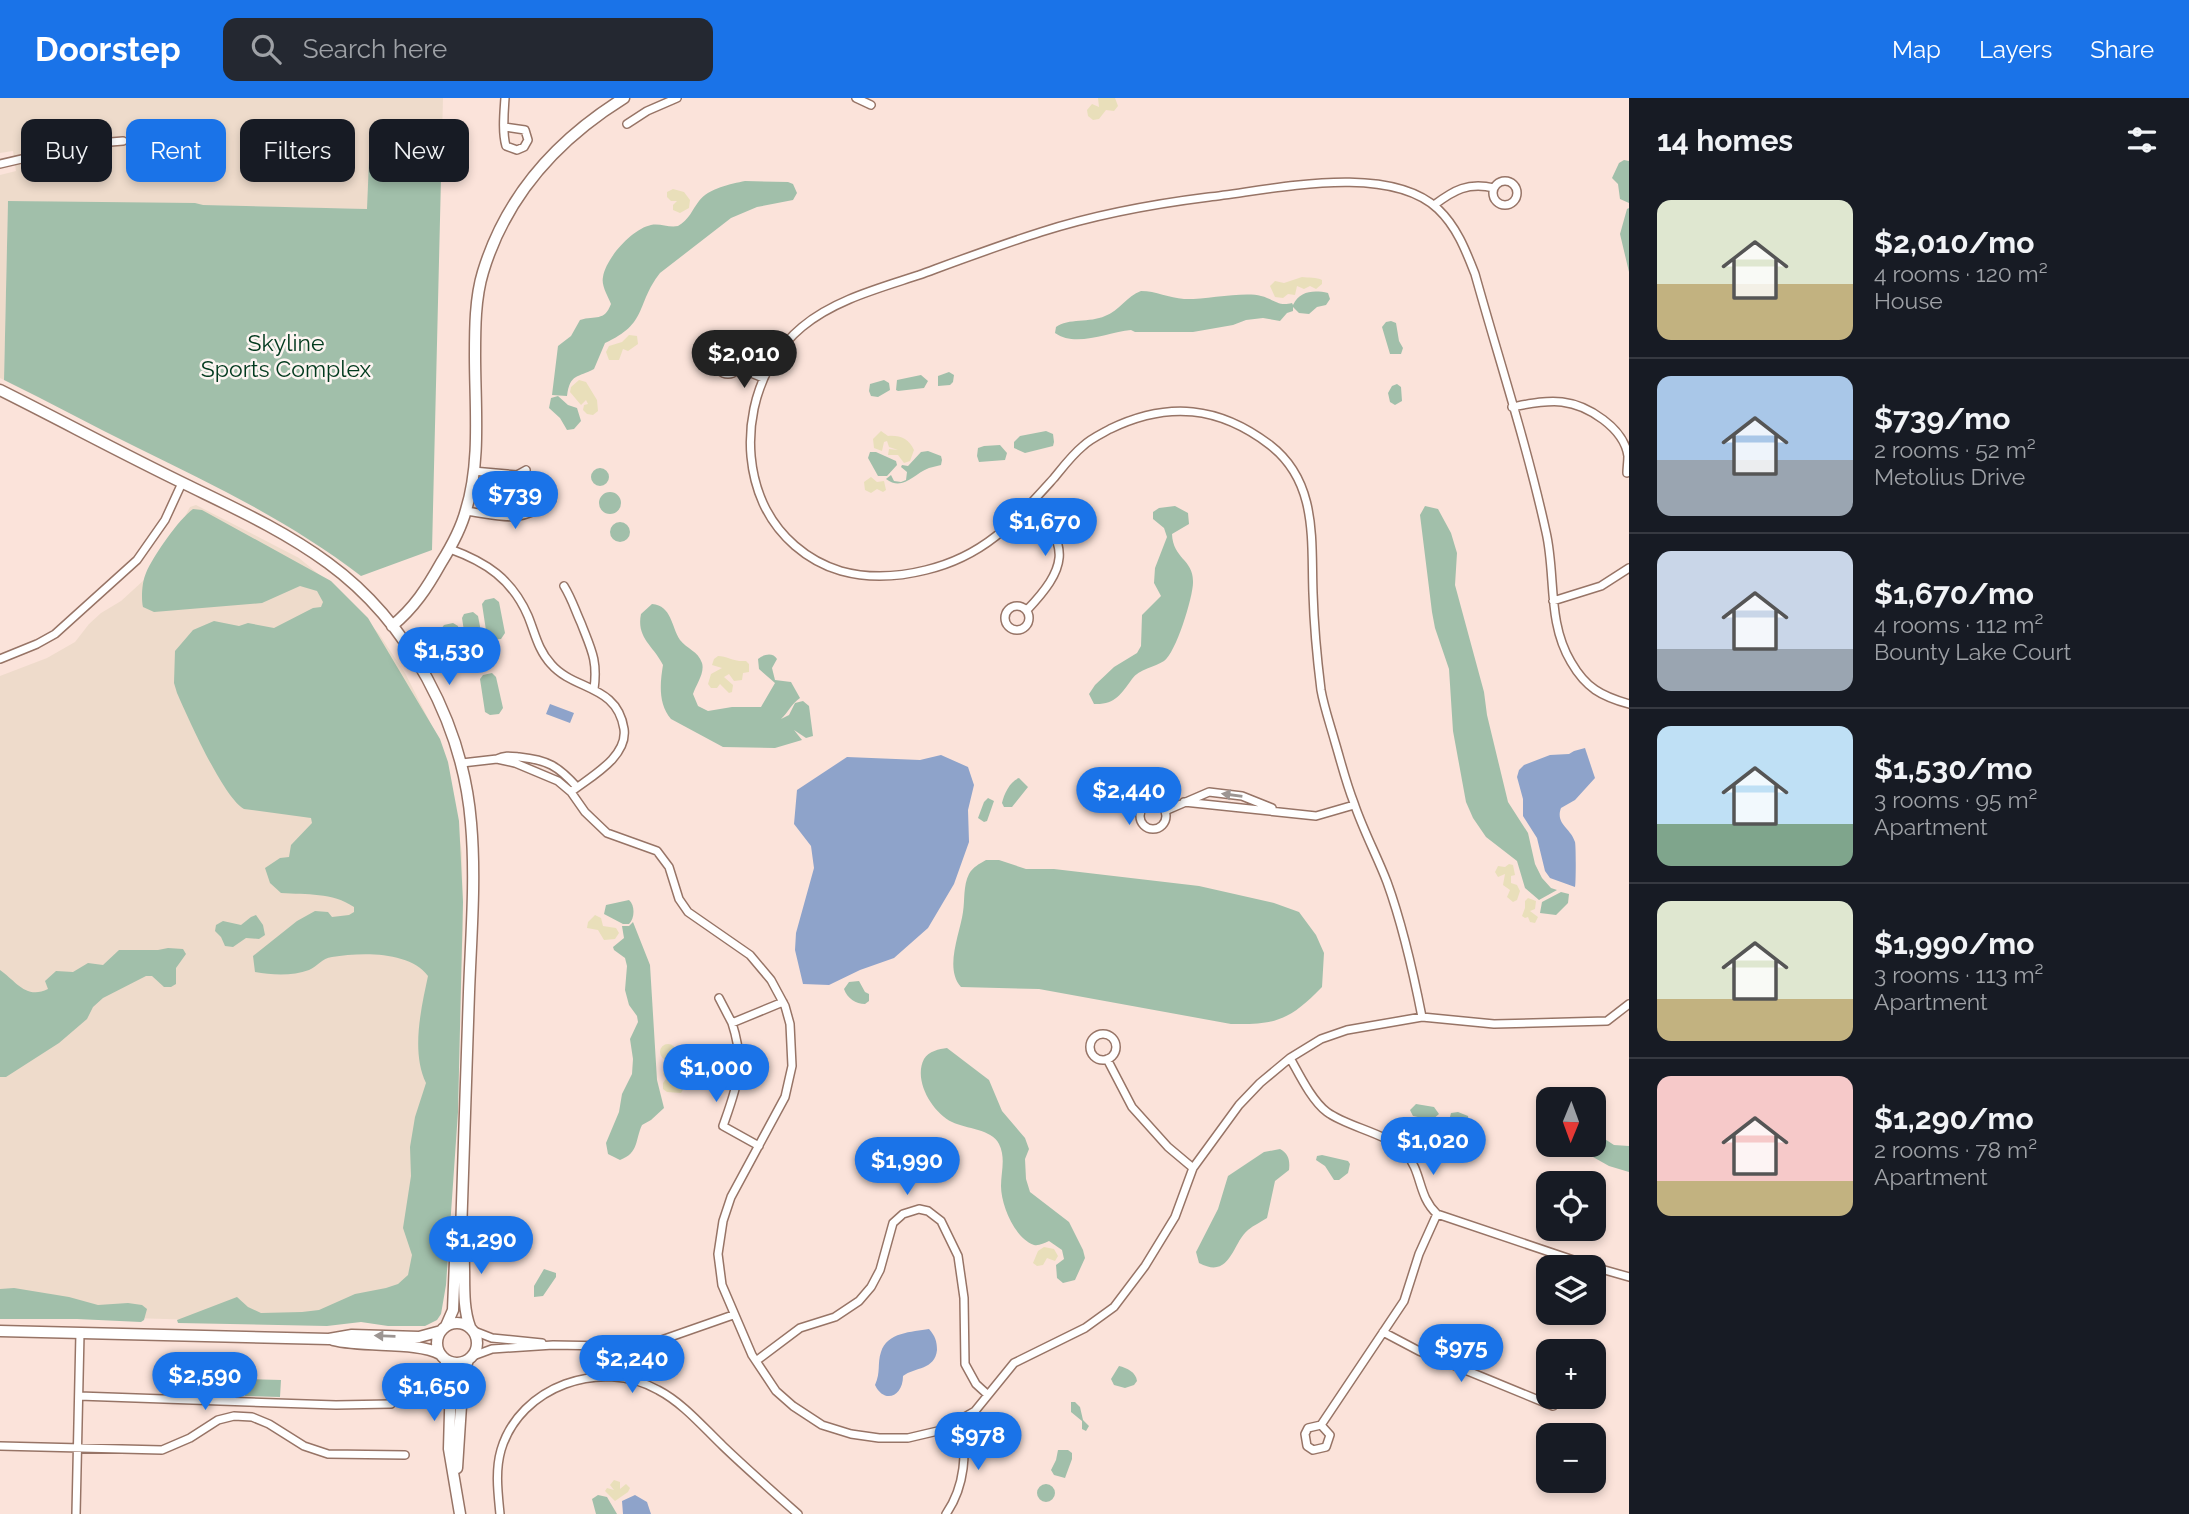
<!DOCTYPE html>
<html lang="en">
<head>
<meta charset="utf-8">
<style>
  :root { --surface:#171b24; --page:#242831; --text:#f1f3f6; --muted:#9ea1a6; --line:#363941; --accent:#1a73e8 }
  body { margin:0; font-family:Raleway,sans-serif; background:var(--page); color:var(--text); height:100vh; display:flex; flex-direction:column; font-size:26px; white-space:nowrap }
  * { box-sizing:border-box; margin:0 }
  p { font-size:23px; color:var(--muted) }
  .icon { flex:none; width:38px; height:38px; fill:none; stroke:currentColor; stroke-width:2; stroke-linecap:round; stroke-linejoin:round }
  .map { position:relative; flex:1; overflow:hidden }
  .side { display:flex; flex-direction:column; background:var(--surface); width:560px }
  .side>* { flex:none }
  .top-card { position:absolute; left:21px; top:21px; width:665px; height:63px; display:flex; gap:14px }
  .needle { width:46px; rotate:181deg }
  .buttons { position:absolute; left:1536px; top:989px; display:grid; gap:14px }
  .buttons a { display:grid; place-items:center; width:70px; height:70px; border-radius:14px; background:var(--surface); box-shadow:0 4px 10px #0003; font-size:35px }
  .price { position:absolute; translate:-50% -60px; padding:0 16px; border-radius:24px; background:var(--accent); color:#fff; font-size:23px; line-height:46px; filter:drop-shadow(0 2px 4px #0008) }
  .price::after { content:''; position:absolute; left:50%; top:42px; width:21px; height:16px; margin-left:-10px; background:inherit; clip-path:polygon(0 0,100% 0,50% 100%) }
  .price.current { background:#222; color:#fff }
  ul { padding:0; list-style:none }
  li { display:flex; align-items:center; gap:21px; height:175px; padding:0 28px }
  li+li { border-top:2px solid var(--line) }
  li span { display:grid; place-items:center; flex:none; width:196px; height:140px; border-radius:14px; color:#555 }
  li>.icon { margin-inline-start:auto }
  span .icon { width:84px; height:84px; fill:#fffc; stroke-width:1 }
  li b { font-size:30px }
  h2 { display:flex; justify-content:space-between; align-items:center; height:84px; padding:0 28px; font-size:30px }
  .chip { padding:0 24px; border-radius:14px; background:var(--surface); box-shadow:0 4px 10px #0003; font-size:24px; line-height:63px }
  .chip.current { background:var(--accent); color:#fff }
  header { display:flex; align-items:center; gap:42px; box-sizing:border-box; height:98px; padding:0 35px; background:var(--accent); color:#fff }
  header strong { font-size:33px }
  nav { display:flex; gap:38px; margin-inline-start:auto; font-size:24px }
  .search { width:490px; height:63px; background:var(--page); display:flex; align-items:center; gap:18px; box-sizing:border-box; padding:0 24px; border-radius:14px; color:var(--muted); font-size:26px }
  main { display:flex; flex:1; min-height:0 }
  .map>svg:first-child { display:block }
  .education { fill:#eedbcb }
  .green { fill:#a1bfaa }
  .sand { fill:#e9dfba }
  .water { fill:#8ea3ca }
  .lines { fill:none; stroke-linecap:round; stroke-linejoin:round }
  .street-casing { stroke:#977466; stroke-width:10 }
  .secondary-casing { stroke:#977466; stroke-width:13 }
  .street { stroke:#fff; stroke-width:7 }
  .secondary { stroke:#fff; stroke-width:10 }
  .oneway { fill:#9c9592 }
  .labels { text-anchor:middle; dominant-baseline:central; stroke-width:5; stroke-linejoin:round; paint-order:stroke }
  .park-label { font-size:23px; fill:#01391d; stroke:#fcf4f1 }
</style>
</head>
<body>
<header>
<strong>Doorstep</strong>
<div class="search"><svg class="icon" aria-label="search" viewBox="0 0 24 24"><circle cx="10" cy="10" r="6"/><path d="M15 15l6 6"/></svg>Search here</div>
<nav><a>Map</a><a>Layers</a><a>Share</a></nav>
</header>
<main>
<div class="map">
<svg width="1629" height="1416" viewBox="0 0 1629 1416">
  <rect width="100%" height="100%" fill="#fbe3da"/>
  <path class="education" d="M0,0H443L442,39L370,38L368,111L8,103L4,282L0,280V77L16,73L13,53L0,55Z
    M196,407L299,460L345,498L379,536L405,575L436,636L453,697L462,755L463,831L448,1142L440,1205L334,1226L0,1216V578L47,560L75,544L89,526L101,515L121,503L144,482L166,454L190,409Z"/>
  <path class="green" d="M370,38L442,39L432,452L361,478C292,425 216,388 138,350C93,328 49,304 4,282L8,103L195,105L203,107L367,111Z
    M1624,62L1629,63V105L1620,101L1618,86L1612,80L1619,65Z
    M745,83L788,84L793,86L797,95L793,102L757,109L731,120L660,175C635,207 649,225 605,245L594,271C578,280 570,275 567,298L552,297L558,248L571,238L580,222C596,217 604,224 611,206C608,198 601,188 603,179C606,160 632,131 651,127C660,125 669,130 678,128C689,122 692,112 699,103C709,90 731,86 745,83Z
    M1629,110V174L1620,136L1627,111Z
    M1141,193C1156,193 1169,200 1184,201C1203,202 1245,193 1261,198C1274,201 1278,209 1292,205L1293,207C1300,193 1313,192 1328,195L1330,201L1326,207L1317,209L1309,216L1299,215L1293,209V213L1287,215L1280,223L1263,220L1246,222L1233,227L1193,234H1135L1131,232C1108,234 1076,250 1055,235L1056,229C1068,220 1090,225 1105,218C1119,213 1127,198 1141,193Z
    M1391,223L1396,225L1399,243L1403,250L1401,256H1390L1382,229L1386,224Z
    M949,274L954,277L953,284L950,287L938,288V278Z
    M921,277L928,283L924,290L898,293L896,292L897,282Z
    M884,282L889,285L890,292L878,299L871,298L869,293L870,286Z
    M1397,286L1401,289L1402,303L1395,307L1390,304L1388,295L1392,288Z
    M558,298L568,307L577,310L581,323L574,331L567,332L560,320L549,310L551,300Z
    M1046,333L1053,336L1054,344L1053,348L1025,355L1014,350V344L1020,338Z
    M1000,347L1007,355L1005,362L979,364L977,358L978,350L984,348Z
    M928,353L941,358L942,362L941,367C937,368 933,369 929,370C913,376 903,394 886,381L891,377L894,383L901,384L906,382L907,374L901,369L902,367L908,368L921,354Z
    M870,354H876L896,363L897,367L887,378H878L868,360Z
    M591 379a9 9 0 1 1 18 0a9 9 0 1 1-18 0Z
    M599 405a11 11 0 1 1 22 0a11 11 0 1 1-22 0Z
    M1175,408L1188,415L1189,426L1172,436C1173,461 1193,461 1193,483C1194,496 1176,555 1164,563C1155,569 1139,571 1132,581C1121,596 1115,607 1094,606L1089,596L1095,587L1114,569L1137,555L1141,548L1142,517L1161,498L1154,485L1155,470L1167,439L1164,430L1153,421V414L1159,410Z
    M1425,408L1438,411L1451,435L1457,455L1455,487L1484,594L1487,617L1508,704L1528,735L1535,766L1542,780L1551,790L1557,792L1539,802L1525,790L1517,763L1486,739L1473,720L1466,704L1453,633L1449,571L1435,530L1432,514L1420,417Z
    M193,411L202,412L331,483L368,520L440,641L448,664L459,723L463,804L458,1014L446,1187L441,1216L437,1222L425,1228H388L361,1224L327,1228L178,1225L177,1222L237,1199L248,1209L261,1215L302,1214L319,1212L355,1196L386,1190L398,1186L408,1177L412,1157L403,1130L411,1078L410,1049L415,1019L426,985C411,954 421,911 428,878C410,853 361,854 332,859C322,860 317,869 309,872C293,878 272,877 255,874L253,858L297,823L315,813L328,814L332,819L349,817L354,814V809C332,794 307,797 281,795L270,785L265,770L280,760L289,759L291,747L312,725L311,720L244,711C223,699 188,620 177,595L174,585L175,553L193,532L214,523L239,528L248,525L274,530L313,510L321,509L323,504L317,493L300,488L262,505L154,514L143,509C141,500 142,484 146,475C153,458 179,421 193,411Z
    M610 434a10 10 0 1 1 20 0a10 10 0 1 1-20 0Z
    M494,500L499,504L505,535L501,541L492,542L487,539L482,506L485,502Z
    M652,506C672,508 671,528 680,542C687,551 698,553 702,565C705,575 696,587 693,596L698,608L708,613L732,609H761L775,585L759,571L758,561C764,556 773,554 777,561L772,570L775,582L791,584L800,600C791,606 788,615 781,621L789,617L795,605L803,603L809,608L813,638L806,640L794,632L802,642L775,650L723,649L671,621C658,606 660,585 663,567C654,548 636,540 641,516Z
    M473,514L478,518L484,549L481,555L472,556L467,553L462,520L464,516Z
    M453,525L458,528L464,560L460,566L451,567L447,564L441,531L444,527Z
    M492,575L496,579L503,610L499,616L490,617L485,614L480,581L483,577Z
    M1019,680L1028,689L1012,709H1004L1002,705C1004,696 1010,683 1019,680Z
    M988,700L994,703L987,723L984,724L978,720L984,704Z
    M986,762H999L1026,771H1054L1199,788L1274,805L1299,814L1316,837L1324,855L1322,889C1290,922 1276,927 1231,926L1039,891L961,889C944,870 960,836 963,814C965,802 963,788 969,776C973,769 979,766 986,762Z
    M1561,794L1569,796L1568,805L1556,817L1540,815L1542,804Z
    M629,802C635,807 635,820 629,826H623L604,816L606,807Z
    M256,817L263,827L265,837L259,841L246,840L233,849L225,848L221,839L215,833L216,827L223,823L241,827L251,819Z
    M633,824L650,867L657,982L664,1010L651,1022L642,1027C635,1042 639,1055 620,1062L608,1056L606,1045L619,1014L622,996L632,976L633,961L630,941L638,924L637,918L629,907L625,892L627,868L625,860L614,852L613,849L624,840L622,828H629Z
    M168,850L183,851L186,856L176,870V886L171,889H164L152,878H146L103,900L93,909L87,921L59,945L6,979H0V872C16,883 26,902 48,891L45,883L56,873L73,874L88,865L103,867L119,852H158Z
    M859,883L865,894L869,896V903L865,906C856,906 847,900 844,891L849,884Z
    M947,950L989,982L1002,1013L1025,1040L1029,1051L1025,1061L1026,1081L1030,1094L1069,1124L1083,1152L1085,1160L1075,1182L1063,1185L1057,1180L1056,1167L1064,1161L1062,1152L1049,1143C1044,1145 1039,1148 1034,1147C1015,1141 1001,1107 1001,1088C1001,1074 1006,1060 999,1046C992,1031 966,1031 952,1024C932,1014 913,982 924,961C929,953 939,951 947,950Z
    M1416,1006L1434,1009L1439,1016L1432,1022L1413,1018L1410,1012Z
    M1458,1014L1468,1018L1469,1025L1465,1029L1453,1027L1449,1023L1451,1015Z
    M1594,1034L1614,1047L1629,1048V1074L1609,1068L1577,1050L1575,1047L1594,1046Z
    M1280,1051C1289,1056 1290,1063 1289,1072L1275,1083L1267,1120C1261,1124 1254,1127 1248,1132C1232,1145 1231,1182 1199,1165L1196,1154L1218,1111L1228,1078L1264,1054Z
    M1322,1057L1348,1063L1350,1066L1348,1075L1339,1082H1334L1325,1068L1316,1062L1317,1058Z
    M544,1171L556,1175V1179L543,1198L534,1199V1188Z
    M14,1190L69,1199L98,1207L128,1205L142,1207L147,1211L144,1222L141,1224L77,1221H0V1191Z
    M1119,1268C1127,1270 1136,1274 1137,1283L1134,1287L1125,1290L1114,1287L1111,1281Z
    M245,1281L281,1282L280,1299L245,1298Z
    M1071,1304H1075L1080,1309L1083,1322L1089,1328L1086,1333L1082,1331V1323L1071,1314Z
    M1058,1352H1068L1072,1355V1361L1065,1380L1054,1377L1051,1372L1056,1362Z
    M1037 1395a9 9 0 1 1 18 0a9 9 0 1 1-18 0Z
    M598,1397L607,1399L617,1416H596L592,1401Z"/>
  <path class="sand" d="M1098,0H1115L1118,8L1114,13L1106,12L1099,21L1093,22L1088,18L1087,12L1092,6L1099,9Z
    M673,91L684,94L690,102L689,110L680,115L673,112V107L677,103H671L667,99V94Z
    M1302,179C1308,180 1317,179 1322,182V186L1316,191L1310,188L1304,191L1297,188L1295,197L1288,196L1283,200L1275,199L1270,188L1275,183L1284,185Z
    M629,237L637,238L638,246L628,253L623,251L619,262H609L606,254L609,248L622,244Z
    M579,282L586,284L597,302L598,313L593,317L587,316L583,312L584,307L588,306L586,302L581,307L570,294L571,289Z
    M881,333L888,338C900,337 909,341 914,352L910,363L904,365L898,357H888L889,351L898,352L889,349L887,343L884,344L882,353L874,350L873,341Z
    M871,379L877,384L884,383L886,392L883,394L877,391L871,395L865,392L864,384Z
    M718,558C727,558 733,564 746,563L749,566V574L743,575L742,582L734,583L729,576L724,579L733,587L732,594L729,595L720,586L717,590H711L708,586L711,576L722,570L712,567L714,561Z
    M1509,766L1513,767L1515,777L1511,778V785L1517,787L1520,793L1517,802L1513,804L1507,799L1510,792L1503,787L1505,776L1498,779L1495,774L1498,768L1505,769Z
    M1528,800L1536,803L1535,811L1530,813L1538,819L1535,825L1530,824L1528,819L1525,820L1522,818L1525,810V803Z
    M595,817L601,820L603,828L616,830L619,835L615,841L604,842L598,832L587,830L588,824Z
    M660 954a8 8 0 1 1 16 0a8 8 0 1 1-16 0Z
    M665,969L671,970L674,982H679L683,985L684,990L681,995L667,994L663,991V985L666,981L663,976Z
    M1044,1149L1054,1151L1058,1158L1055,1163L1047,1160L1043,1167L1037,1168L1033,1165L1038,1153Z
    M614,1382L620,1384V1391L626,1386L630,1390L628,1394L615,1403L605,1393L607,1390L614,1392L610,1387Z"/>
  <path class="water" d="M550,606L574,615L570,625L546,616Z
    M1585,650L1595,680L1575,702L1561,710C1555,726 1571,730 1575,744C1576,747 1576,785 1575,789L1550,780L1545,773L1537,740L1523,718V701L1517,679L1519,672L1524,667L1550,657L1569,656L1574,653Z
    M941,657L968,669L974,687L968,712L969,744L954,786L928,830L894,860L860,872L829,887L803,886L795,852L796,835L814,770L811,748L794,726L797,692L847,659L920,662Z
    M929,1231C935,1238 937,1243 937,1252C935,1272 915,1269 903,1278C903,1299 884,1306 875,1287C881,1274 877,1266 881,1254C887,1234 912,1234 929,1231Z
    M635,1397L647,1404L651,1416H623L622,1403Z"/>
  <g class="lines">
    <g class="street-casing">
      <path id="street" d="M856,0L871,7
        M627,26L647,13L677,0
        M505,29L525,32L528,42L524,49L517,52L506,48C502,34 504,15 505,0
        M0,66L86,46L123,43
        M1493 95a12 12 0 1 1 24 0a12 12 0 1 1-24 0Z
        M1434,107C1454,92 1468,84 1494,90
        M716 264a12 12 0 1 1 24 0a12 12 0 1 1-24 0Z
        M739,270L763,280
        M1512,309C1528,306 1546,302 1562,304C1588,307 1624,330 1628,358C1628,364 1627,370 1627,375
        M473,373L517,377L526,372
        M466,413C502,418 520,427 552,402
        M450,451C486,464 512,481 528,518C535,535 538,552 551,566C574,593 617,586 624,631C628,659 590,679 571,694
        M564,488C572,501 575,512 581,525C591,551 598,562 594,591
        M1553,503L1601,488L1629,470
        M1005 520a12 12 0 1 1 24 0a12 12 0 1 1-24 0Z
        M1027,512C1065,472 1074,447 1029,407
        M0,561L37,546L55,536L137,462L165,422L182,385
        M497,661C505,657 510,658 519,659C548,662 558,668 577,689
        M462,665L497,661L515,665L558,683L571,694L585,714L607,735L657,753L669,769L679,801L688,814L750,857L771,882L785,908L790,926L792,968L785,999L731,1099L723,1123L718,1156L722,1187L752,1257L776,1293L793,1308L822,1327L851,1336L879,1340H908L942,1332L975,1313L1014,1265L1085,1230L1114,1209L1145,1168L1175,1119L1193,1070L1239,1007L1260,985L1290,960L1321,941L1347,932L1422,919L1494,926L1607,923L1629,906
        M1184,704L1316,718L1354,707
        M1140 718a13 13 0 1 1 26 0a13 13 0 1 1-26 0Z
        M1165,713L1209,694L1242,698L1272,710
        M719,900L732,925L783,904
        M1422,919C1413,873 1403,828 1387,784C1377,758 1363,732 1354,705C1346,685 1341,664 1335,644C1330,626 1324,609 1321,592C1317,560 1314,528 1313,495C1311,442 1318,384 1270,347C1219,308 1168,303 1110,331C1101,336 1090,341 1083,348C1072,357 1063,369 1054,380C1015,423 985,458 926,472C898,479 870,481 841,473C807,463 778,438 763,405C737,347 752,270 802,229C834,202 880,190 919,177C960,162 1000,147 1041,134C1094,117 1153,106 1209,99C1272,92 1387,64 1438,111C1457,129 1466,153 1475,176C1499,262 1527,347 1546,434C1556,477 1547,524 1571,564C1586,590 1601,598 1629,606
        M732,925C746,968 737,988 723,1028L759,1048
        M1090 949a13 13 0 1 1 26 0a13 13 0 1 1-26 0Z
        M1290,960C1299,976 1312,1003 1327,1014C1347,1029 1387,1035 1405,1054C1423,1075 1417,1097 1437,1116L1594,1169
        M1107,961L1132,1009L1168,1049L1193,1070
        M1594,1169L1629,1179
        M474,1233L492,1240L542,1245
        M1383,1234L1419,1253L1553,1308
        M473,1258L492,1251L553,1247L610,1248L653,1245L733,1217
        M756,1263L800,1230L835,1219L859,1203L871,1189L880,1172L893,1125L903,1116L919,1111L928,1113L941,1123L958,1158L964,1200L965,1266L976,1286L988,1297
        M79,1298L336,1307L391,1306
        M1321,1327L1308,1330L1305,1336L1307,1348L1313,1352L1326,1349L1330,1337L1321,1327L1404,1203L1419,1156L1437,1116
        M0,1348L162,1352L190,1340L218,1322L234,1318L252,1319L269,1326L304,1348L328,1356L405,1357
        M76,1416L80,1235
        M500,1416C498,1395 495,1373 501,1352C520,1288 601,1260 658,1292C683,1305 703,1329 723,1348C747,1371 772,1393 798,1416
        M946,1416C966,1387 966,1355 962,1321"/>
    </g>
    <g class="secondary-casing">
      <path id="secondary" d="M0,292C62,323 123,356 185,386C234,410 283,432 328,465C409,524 463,626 471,725C476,781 471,838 469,894C466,974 464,1055 461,1135L455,1163L453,1212L446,1228
        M392,528C414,510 427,490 441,465C451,449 461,431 466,412C481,364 475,308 475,258C475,231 475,200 483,174C506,98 558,41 624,0
        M462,1142C467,1171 460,1202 470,1229
        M437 1245a20 20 0 1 1 40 0a20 20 0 1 1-40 0Z
        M0,1233L329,1241L352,1237L419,1239L441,1233
        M333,1242C364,1250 417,1243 440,1256
        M445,1261L451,1278L449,1351L460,1416
        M457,1370L463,1276L468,1262"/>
    </g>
    <use href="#street" class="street"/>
    <use href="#secondary" class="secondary"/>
  </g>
  <defs><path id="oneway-solid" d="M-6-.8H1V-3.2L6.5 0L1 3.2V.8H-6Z" transform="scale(1.75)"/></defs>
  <g class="oneway">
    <use href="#oneway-solid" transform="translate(1232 697) rotate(-172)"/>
    <use href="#oneway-solid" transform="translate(385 1238) rotate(-178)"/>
  </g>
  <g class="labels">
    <g class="park-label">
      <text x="286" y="244">Skyline<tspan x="286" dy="26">Sports Complex</tspan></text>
    </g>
  </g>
</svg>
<div class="buttons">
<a><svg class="needle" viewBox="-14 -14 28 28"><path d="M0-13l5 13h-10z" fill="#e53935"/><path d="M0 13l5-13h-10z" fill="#9ea1a6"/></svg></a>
<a><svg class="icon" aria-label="locate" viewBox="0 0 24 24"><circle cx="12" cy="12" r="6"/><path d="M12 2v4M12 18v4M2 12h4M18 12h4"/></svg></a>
<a><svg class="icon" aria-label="layers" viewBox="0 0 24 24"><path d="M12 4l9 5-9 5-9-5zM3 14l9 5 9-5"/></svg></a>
<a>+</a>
<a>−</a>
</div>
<b class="price current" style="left:744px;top:292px">$2,010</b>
<b class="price" style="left:515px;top:433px">$739</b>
<b class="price" style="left:1045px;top:460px">$1,670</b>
<b class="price" style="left:449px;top:589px">$1,530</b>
<b class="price" style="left:1129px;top:729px">$2,440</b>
<b class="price" style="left:716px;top:1006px">$1,000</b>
<b class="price" style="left:1433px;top:1079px">$1,020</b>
<b class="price" style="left:907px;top:1099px">$1,990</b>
<b class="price" style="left:481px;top:1178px">$1,290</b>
<b class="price" style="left:1461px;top:1286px">$975</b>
<b class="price" style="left:632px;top:1297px">$2,240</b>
<b class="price" style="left:205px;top:1314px">$2,590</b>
<b class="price" style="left:434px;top:1325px">$1,650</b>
<b class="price" style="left:978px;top:1374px">$978</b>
<div class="top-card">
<a class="chip">Buy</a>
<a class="chip current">Rent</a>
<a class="chip">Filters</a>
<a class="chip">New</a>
</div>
</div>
<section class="side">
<h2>14 homes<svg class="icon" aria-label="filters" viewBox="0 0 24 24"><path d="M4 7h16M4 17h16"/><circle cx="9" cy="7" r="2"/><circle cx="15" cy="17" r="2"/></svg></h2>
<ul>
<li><span style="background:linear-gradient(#dfe7d0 60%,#c2b280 0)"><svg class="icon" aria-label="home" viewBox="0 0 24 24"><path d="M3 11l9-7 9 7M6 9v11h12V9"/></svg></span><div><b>$2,010/mo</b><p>4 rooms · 120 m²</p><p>House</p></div></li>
<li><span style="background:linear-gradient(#a9c7e8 60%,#9aa5b1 0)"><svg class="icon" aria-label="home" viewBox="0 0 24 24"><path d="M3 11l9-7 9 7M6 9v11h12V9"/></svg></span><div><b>$739/mo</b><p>2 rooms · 52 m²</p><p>Metolius Drive</p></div></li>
<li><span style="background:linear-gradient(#c9d6e8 70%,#9aa5b1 0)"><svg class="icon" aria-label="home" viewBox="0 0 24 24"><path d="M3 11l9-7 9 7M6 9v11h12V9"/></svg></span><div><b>$1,670/mo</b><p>4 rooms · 112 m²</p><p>Bounty Lake Court</p></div></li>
<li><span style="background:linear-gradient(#bfe0f5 70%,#7fa58c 0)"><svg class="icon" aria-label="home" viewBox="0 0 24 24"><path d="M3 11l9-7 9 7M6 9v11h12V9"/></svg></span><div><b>$1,530/mo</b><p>3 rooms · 95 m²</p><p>Apartment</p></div></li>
<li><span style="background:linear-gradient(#dfe7d0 70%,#c2b280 0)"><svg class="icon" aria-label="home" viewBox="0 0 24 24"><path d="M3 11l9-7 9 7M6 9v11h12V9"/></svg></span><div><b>$1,990/mo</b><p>3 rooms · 113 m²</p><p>Apartment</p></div></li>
<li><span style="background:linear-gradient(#f6c9c9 75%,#c2b280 0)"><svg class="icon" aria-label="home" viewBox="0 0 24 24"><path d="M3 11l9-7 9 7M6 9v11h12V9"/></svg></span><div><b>$1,290/mo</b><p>2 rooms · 78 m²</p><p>Apartment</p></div></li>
</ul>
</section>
</main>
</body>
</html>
